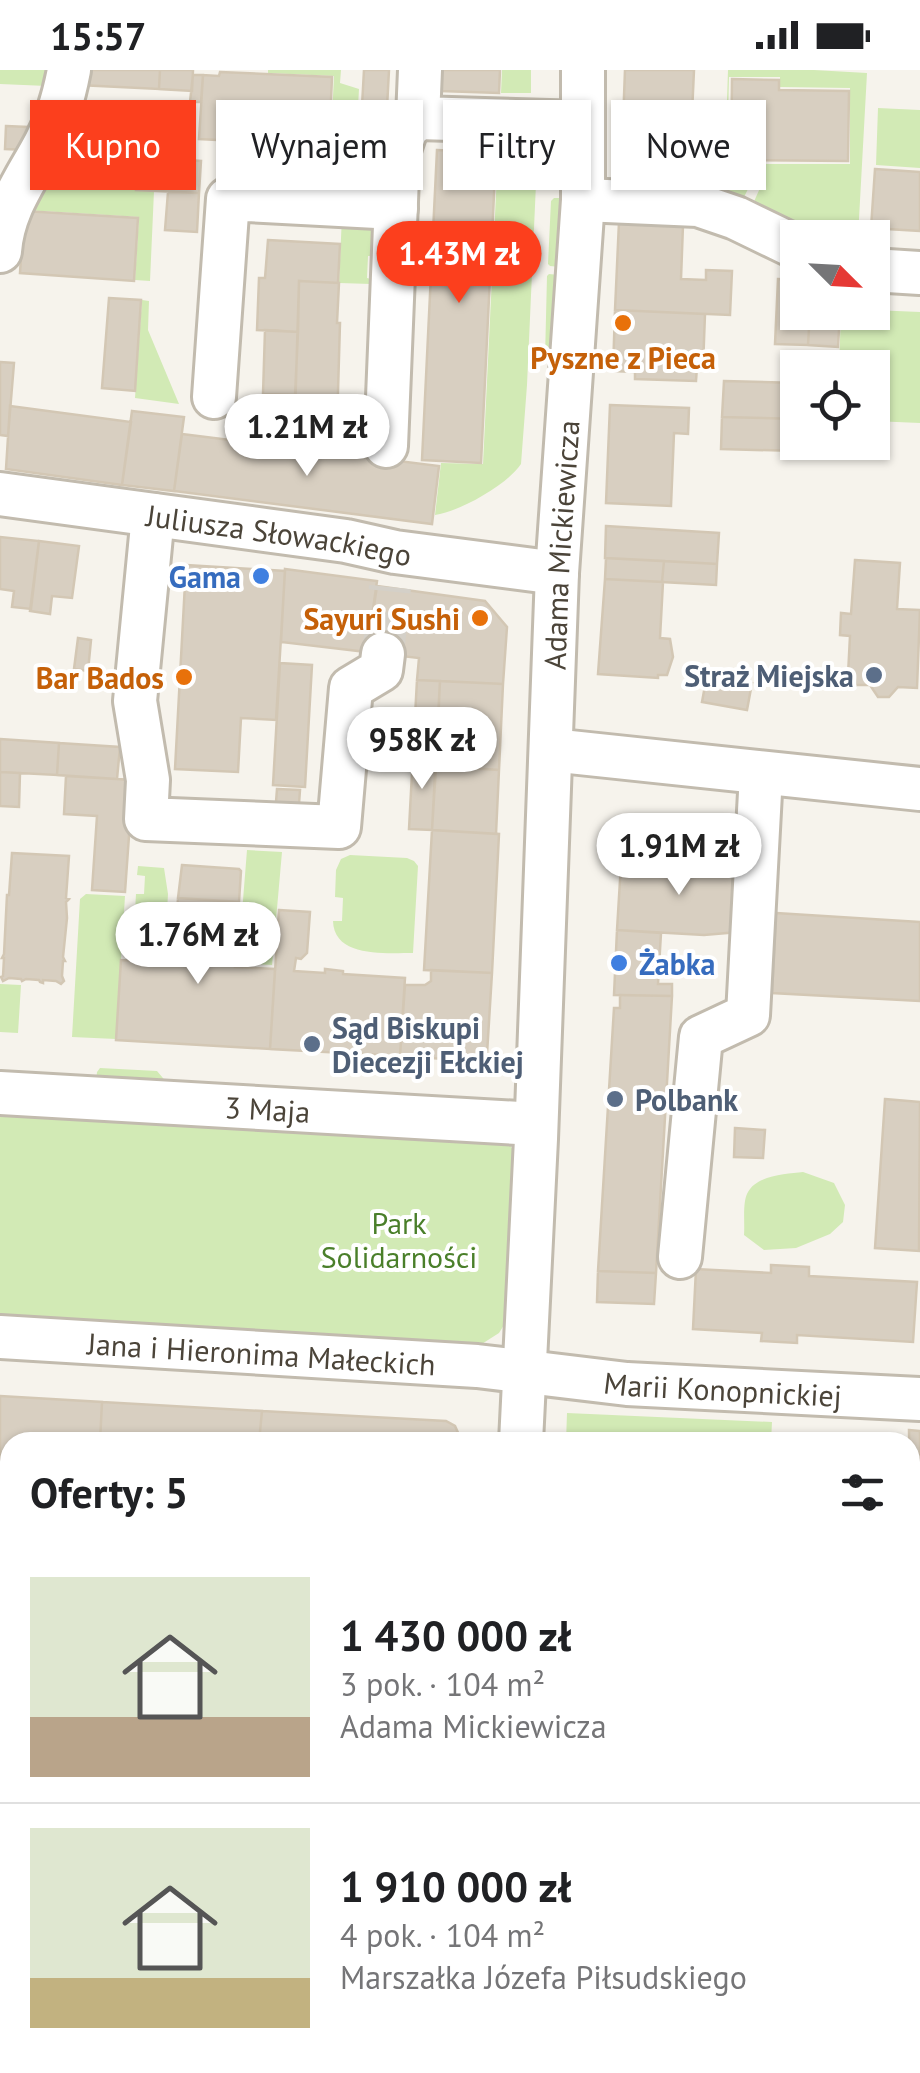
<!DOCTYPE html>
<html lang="pl">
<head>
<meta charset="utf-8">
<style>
  :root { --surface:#fff; --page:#f2f2f2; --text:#202124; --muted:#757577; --line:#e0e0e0; --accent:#fc3f1d }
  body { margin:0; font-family:"PT Sans",sans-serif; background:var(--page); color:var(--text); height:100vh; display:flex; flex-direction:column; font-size:38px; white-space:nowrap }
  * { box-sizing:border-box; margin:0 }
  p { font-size:32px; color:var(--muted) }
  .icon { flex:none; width:55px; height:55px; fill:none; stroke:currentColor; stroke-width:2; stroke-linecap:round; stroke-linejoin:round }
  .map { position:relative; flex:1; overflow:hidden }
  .drawer { position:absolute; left:0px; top:1362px; width:920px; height:642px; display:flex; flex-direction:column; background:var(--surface); border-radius:30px 30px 0 0; box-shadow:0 2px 8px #0004 }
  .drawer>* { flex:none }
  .banner { position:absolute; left:30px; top:30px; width:860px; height:90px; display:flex; gap:20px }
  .needle { width:65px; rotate:114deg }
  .controls { position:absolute; left:780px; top:150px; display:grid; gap:20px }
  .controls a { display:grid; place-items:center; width:110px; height:110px; border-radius:0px; background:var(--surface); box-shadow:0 2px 8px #0004; font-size:50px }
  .price { position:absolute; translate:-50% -85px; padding:0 22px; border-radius:35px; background:#fff; color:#222; font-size:32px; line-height:65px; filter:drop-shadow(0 2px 5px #0008) }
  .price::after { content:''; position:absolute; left:50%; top:60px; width:30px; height:22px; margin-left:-15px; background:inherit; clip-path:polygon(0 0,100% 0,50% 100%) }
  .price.active { background:var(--accent); color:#fff }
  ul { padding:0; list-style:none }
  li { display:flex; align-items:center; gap:30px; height:250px; padding:0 30px }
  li+li { border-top:2px solid var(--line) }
  li span { display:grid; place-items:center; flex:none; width:280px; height:200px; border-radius:0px; color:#555 }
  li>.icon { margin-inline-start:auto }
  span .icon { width:120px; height:120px; fill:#fffc; stroke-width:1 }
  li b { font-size:42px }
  h2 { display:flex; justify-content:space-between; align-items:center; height:120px; padding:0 30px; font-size:42px }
  .pill { padding:0 35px; border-radius:0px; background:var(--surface); box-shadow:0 2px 8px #0004; font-size:35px; line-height:90px }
  .pill.active { background:var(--accent); color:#fff }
  .status { display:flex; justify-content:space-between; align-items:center; height:70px; padding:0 50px; background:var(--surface); direction:ltr }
  .status svg { height:28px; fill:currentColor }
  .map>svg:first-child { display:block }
  .green { fill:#d2eab5 }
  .building { fill:#d8cfc1; stroke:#d3c7b4; stroke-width:2.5 }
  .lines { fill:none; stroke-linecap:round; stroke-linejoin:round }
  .minor-tunnel { stroke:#d4d0c8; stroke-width:42; stroke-dasharray:42 21; stroke-linecap:butt }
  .minor-casing { stroke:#c2bbae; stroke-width:48 }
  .minor { stroke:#fff; stroke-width:42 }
  .food-dot { fill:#e8710a; stroke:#fff; stroke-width:4 }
  .shop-dot { fill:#3f7fe0; stroke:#fff; stroke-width:4 }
  .service-dot { fill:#5c6f8a; stroke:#fff; stroke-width:4 }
  .labels { text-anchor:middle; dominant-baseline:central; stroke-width:8; stroke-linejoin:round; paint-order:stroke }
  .food-label { font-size:30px; font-weight:bold; fill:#c56008; stroke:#fff; text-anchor:end }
  .street-label { font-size:30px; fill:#4b4439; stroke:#fff }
  .shop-label { font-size:30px; font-weight:bold; fill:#366cbe; stroke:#fff; text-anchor:end }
  .service-label { font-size:30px; font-weight:bold; fill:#4e5e75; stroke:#fff; text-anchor:start }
  .park-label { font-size:30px; fill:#4a7f2a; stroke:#fff }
</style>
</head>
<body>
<div class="status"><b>15:57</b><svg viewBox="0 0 49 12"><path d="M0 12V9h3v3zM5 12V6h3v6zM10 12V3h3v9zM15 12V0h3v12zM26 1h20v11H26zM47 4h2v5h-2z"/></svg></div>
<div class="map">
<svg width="920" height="2003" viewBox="0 0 920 2003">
  <rect width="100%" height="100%" fill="#f6f3ec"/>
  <path class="green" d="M0,0H49L47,16L0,14Z
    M268,0H341L340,13L359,19L358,37L331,66L334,6L268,3Z
    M502,0H531V23H501Z
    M728,0H814L867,3L858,167H826L752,136L760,118L765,94H850V18L780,17V7H729L727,93L752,94L749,117L742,131L724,121Z
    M878,38L920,40V98L876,95Z
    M357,45L353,118L343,117L345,84L331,76Z
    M58,80L137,88L135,119L154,121L150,211L135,210L139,147L25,140Z
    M498,83L534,86L537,91L527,315L521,394C508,414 459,442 435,445L441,393L483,394Z
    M554,128H564L560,197L550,196L548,194L551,131Z
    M342,146C371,158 374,154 379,186H368L367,208L378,211L371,214L339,213Z
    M549,204L559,205L560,221L548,286L545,288L547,206Z
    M142,230L149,231L148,260L179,334L135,328Z
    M873,240L920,242V353L873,351L872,298L839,297L841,243L872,242Z
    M247,780L282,782L272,895L238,893Z
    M350,785L407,788L414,791L418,796L413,883C386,883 334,888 333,851H342L343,828L335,827L336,800L341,789Z
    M138,796L164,798L168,824L165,876L161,880L133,876L136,824H144L145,806L137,805Z
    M86,824L125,826L116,969L72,967L80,829Z
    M0,914L21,915L18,963L0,962Z
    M100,998L157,1001L168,1014L96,1011L97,1002Z
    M0,1039L509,1072L514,1083L504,1255L499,1263L477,1277L0,1250Z
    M803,1102L834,1113L845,1135L843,1152L830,1164L796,1178L764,1180L744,1165C745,1153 742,1132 748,1122C757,1105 787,1104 803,1102Z
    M567,1343L772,1352L771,1372H566Z
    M0,1901L10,1903V1995H64L63,2003H0Z"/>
  <path class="building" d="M80,0H160L159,19L79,15Z
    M160,0H193L192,21L159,19Z
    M364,0H389L387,38L362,36Z
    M442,0H500L499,23L441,21Z
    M625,0H694L689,109L621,106Z
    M220,2L332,7L329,76L199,69L203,5L219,6Z
    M193,5H203L201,32H190Z
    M732,9L779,10V20L849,21L848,91L731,90Z
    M6,56L28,57L27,80L5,79Z
    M437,80L496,83L481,393L422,390Z
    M138,87L201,91L199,123L136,120Z
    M875,99L920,102V161L871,158Z
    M168,122L199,123L197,162L165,160Z
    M24,141L138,148L134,211L20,203Z
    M619,152L683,155L681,209L706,210V200L732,201L730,245L615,240Z
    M268,170L340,174L338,213L299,211L298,262L257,260L259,208H265Z
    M778,209L798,210V242H810L808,275L775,274Z
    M299,211L339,213L337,253H340L337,356H340L339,377L336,383L294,378Z
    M109,228L141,230L135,321L102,318Z
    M615,240L705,244L703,297H697L696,311L635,309V302L613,301Z
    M810,242H840L838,277L808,275Z
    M265,260L298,262L295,325L263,324Z
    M0,292L14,293L8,366L0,365Z
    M724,311L798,313V349L722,347Z
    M610,335L689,338L688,364L674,363L671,436L606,433Z
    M10,336L131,352L122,415L6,399Z
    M132,341L184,347L174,421L122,415Z
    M722,347L798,349V372H836L835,382L721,379Z
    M182,364L439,396L432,454L174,421Z
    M606,456L719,463L717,494L605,488Z
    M0,467L39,471L31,539L12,537L14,521L0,519Z
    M39,471L79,476L72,528L52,526L50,544L30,541Z
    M606,488L664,491L662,512L605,509Z
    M855,490L900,493L897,539L920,540L917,618L898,617L889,627H878L870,615H857L852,618L844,609L848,605L850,566L840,565L841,543L851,544Z
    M664,491L717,494L716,515L662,512Z
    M186,495L285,501L276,650L241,648L238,702L175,699Z
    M285,499L377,511L367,582L281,572Z
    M605,509L663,512L660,568L670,569L673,587L667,605H658V608L598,604Z
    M377,516L485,531L507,557L503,614L417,610L419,588L367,582Z
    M78,568L91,570L88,601L74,599Z
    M280,593L312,595L305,717L273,715Z
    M707,605L752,613L747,640L702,632Z
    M417,610L440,611L436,685L413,684Z
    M440,611L503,614L499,700L436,696Z
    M0,669L59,673L57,705L0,702Z
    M59,673L120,677L117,709L57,705Z
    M413,684L436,685L432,760L409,759Z
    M436,696L499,700L496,764L432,760Z
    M0,702L20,703L19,737L0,736Z
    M66,706L133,710L125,822L92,820L97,746L64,744Z
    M277,719L300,720L299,734L276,732Z
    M432,760L499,764L492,903L424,900Z
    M12,783L69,786L66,828L69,829L66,832L67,848L63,887L65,891H63L62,906L64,911L61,914L56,911L43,910V913L40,912L39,910L26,909L22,911L21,909L9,908L3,911L1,907L3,906L4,888H2L4,884L7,825H9Z
    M654,792L708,794L742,801L738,862L704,865L617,860L621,794Z
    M182,795L239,799L241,801L239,832L178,828Z
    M178,828L239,832L235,897L275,899L270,979L116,970L121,890L174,893Z
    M279,840L310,842L307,883L301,889L296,888L294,901L325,903V899L343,901V904L405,908L400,986L270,979Z
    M776,843L920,852V931L772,923Z
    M617,860L661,863L658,914H672V926L614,925Z
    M431,900L492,903L487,984L476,991L400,986L405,915H425L431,911Z
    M620,925L672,926L656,1203L598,1201L614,938H620Z
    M885,1029L920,1032L919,1181L875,1178Z
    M735,1058L765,1060L763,1088L734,1087Z
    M771,1195L809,1197V1206L917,1212L913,1272L797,1265V1273L780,1272L761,1271L762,1263L693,1259L696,1199L771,1203Z
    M598,1201L656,1203L654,1234L597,1232Z
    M0,1326L102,1332L100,1372H10V1410L0,1409Z
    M102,1332L262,1341L259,1372H100Z
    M262,1341L446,1351L455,1356L459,1365L458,1372H259Z
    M909,1360L920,1361V1436H910Z
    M910,1561L920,1562V2003H889V1995H910Z
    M0,1792H7V1799H10V1860H0Z
    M371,1995H417L416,2003H371Z
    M629,1995H679L678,2003H629Z"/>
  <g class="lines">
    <path class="minor-tunnel" d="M383,584L390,517"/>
    <g class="minor-casing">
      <g id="minor">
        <path d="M420,0L418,48L583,53"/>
        <path d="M583,130L698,135L736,148L798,178"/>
        <path d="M0,181C3,139 26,110 45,74C57,51 64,26 69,0"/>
        <path d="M872,200L920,203"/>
        <path d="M214,327L228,129L396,138"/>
        <path d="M386,376L398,83L406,59L418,48"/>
        <path id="s1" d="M0,424L346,471L395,482L557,503"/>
        <path d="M153,445L135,631L148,710L146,749L339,757L351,618L381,600L383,584"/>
        <path d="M551,680L920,719"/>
        <path id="s2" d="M0,1023L536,1054"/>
        <path d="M680,1187L701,967L748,945L761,704"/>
        <path id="s3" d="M0,1267L477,1296L627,1314L920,1329"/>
        <path id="s4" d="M521,1372L536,1069L557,503L583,130V0"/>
        <path d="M0,1477L10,1480"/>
        <path d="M312,2003L313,1995"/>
        <path d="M485,2003V1995"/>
      </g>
    </g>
    <use href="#minor" class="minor"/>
  </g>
  <g class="food-dot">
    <circle cx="623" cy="253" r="10"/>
    <circle cx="480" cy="548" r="10"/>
    <circle cx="184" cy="607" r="10"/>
  </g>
  <g class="shop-dot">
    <circle cx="261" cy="506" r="10"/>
    <circle cx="619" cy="893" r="10"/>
  </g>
  <g class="service-dot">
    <circle cx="874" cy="605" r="10"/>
    <circle cx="312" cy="974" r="10"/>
    <circle cx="615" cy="1029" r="10"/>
  </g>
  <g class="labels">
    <g class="food-label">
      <text x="623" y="287" text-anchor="middle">Pyszne z Pieca</text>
      <text x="460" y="548">Sayuri Sushi</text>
      <text x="164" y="607">Bar Bados</text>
    </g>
    <g class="street-label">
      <text stroke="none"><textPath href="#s1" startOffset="282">Juliusza Słowackiego</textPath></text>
      <text stroke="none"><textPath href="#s4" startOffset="898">Adama Mickiewicza</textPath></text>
      <text stroke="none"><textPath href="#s2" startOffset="268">3 Maja</textPath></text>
      <text stroke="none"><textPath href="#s3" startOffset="262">Jana i Hieronima Małeckich</textPath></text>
      <text stroke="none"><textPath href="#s3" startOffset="725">Marii Konopnickiej</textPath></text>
    </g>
    <g class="shop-label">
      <text x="241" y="506">Gama</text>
      <text x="639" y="893" text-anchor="start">Żabka</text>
    </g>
    <g class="service-label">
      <text x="854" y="605" text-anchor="end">Straż Miejska</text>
      <text x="332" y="957">Sąd Biskupi<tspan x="332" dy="34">Diecezji Ełckiej</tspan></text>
      <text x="635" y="1029">Polbank</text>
    </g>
    <g class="park-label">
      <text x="399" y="1152">Park<tspan x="399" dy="34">Solidarności</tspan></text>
    </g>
  </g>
</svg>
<div class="controls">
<a><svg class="needle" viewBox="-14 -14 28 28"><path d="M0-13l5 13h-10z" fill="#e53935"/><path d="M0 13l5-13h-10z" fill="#757577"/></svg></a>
<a><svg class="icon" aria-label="locate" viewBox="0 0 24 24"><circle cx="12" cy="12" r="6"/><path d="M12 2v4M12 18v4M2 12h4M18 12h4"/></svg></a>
</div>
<b class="price active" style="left:459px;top:236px">1.43M zł</b>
<b class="price" style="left:307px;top:409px">1.21M zł</b>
<b class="price" style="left:422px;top:722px">958K zł</b>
<b class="price" style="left:679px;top:828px">1.91M zł</b>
<b class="price" style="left:198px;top:917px">1.76M zł</b>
<div class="banner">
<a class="pill active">Kupno</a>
<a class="pill">Wynajem</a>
<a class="pill">Filtry</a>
<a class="pill">Nowe</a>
</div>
<section class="drawer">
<h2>Oferty: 5<svg class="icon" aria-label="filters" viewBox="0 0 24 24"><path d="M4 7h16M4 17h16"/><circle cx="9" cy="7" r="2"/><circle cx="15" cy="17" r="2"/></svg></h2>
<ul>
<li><span style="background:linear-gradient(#dfe7d0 70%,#b9a48a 0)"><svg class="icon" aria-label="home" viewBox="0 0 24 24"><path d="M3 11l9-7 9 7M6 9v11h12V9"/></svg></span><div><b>1 430 000 zł</b><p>3 pok. · 104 m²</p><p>Adama Mickiewicza</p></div></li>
<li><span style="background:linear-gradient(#dfe7d0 75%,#c2b280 0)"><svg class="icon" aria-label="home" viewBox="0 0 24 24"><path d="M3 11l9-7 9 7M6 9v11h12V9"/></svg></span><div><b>1 910 000 zł</b><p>4 pok. · 104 m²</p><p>Marszałka Józefa Piłsudskiego</p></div></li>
</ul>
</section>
</div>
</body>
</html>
